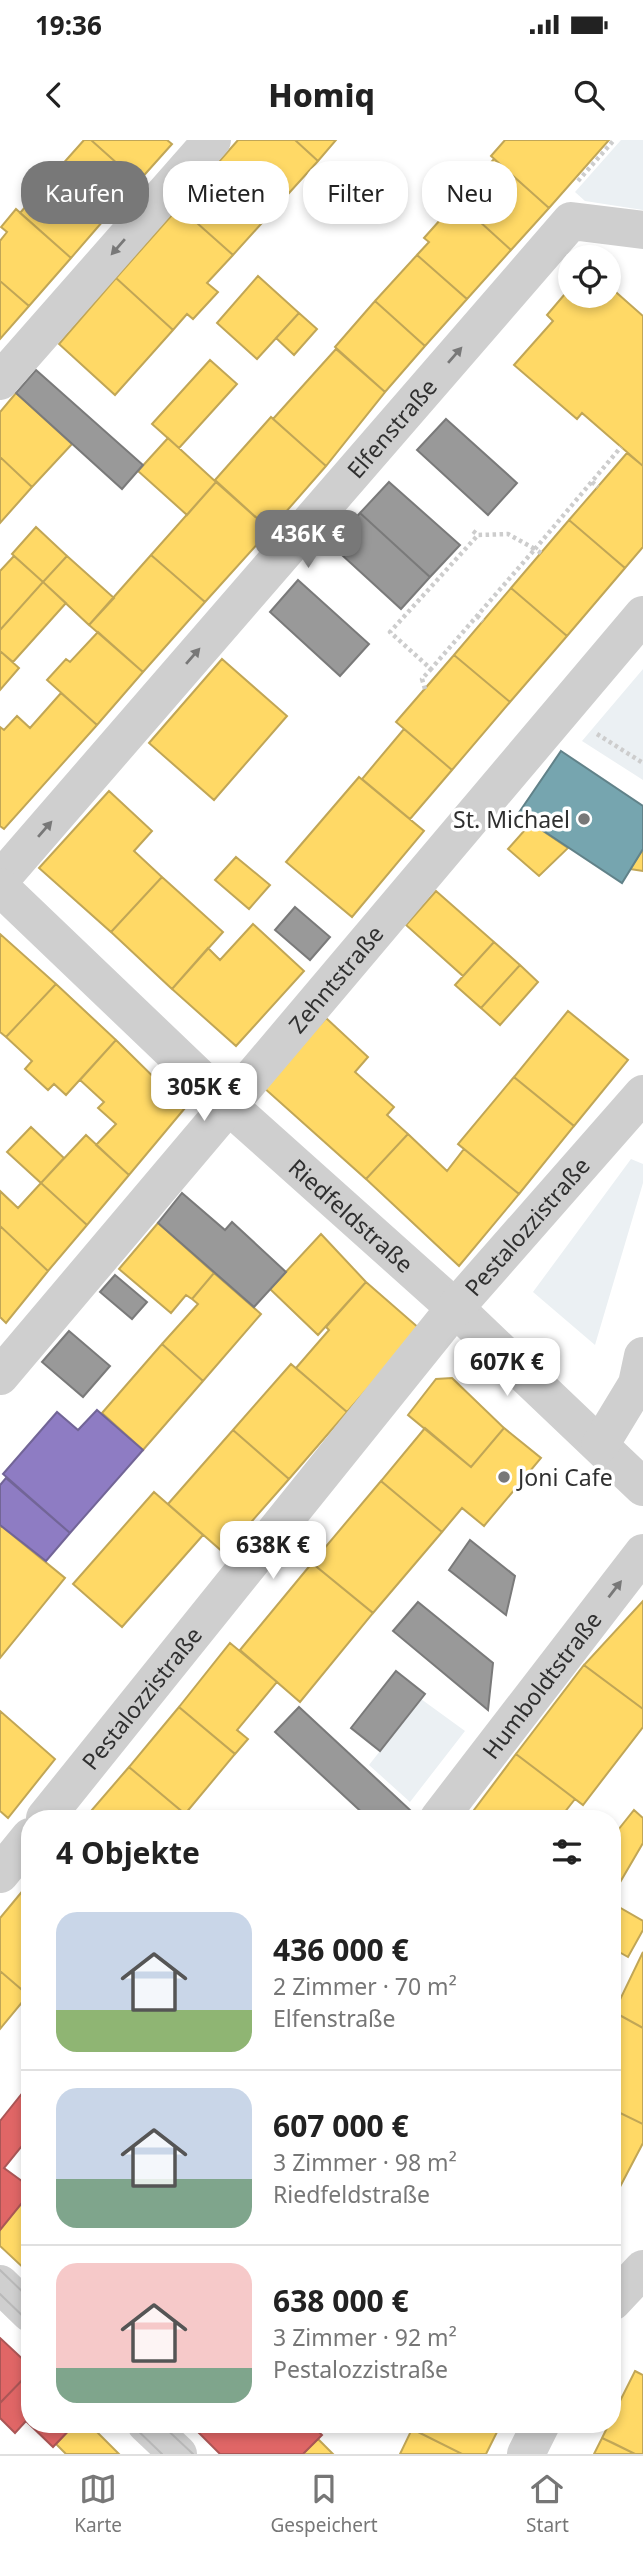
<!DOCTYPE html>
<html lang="de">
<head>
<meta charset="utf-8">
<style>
  :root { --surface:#fff; --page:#f6f6f6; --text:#222; --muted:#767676; --line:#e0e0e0; --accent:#787878 }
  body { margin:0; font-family:"Noto Sans",sans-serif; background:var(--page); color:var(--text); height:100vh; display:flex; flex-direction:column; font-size:26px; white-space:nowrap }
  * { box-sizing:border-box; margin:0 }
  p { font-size:23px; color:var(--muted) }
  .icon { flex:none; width:38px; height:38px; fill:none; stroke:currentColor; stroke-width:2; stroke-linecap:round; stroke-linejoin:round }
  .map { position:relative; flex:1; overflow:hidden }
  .details { position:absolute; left:21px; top:1670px; width:600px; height:623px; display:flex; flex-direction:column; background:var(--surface); border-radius:28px; box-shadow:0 4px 10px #0003 }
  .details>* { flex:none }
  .guide { position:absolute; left:21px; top:21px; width:602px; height:63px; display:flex; gap:14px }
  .buttons { position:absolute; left:558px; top:105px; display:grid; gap:14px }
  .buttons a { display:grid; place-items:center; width:63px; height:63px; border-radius:50%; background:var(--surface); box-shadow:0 4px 10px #0003; font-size:35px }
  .price { position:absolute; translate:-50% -60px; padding:0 16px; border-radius:14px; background:#fff; color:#222; font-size:23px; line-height:46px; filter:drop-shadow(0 2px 4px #0008) }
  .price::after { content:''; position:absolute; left:50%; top:42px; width:21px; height:16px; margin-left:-10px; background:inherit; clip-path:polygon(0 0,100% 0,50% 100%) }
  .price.active { background:var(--accent); color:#fff }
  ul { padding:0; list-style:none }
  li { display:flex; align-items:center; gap:21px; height:175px; padding:0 35px }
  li+li { border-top:2px solid var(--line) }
  li span { display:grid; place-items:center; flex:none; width:196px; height:140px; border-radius:21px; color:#555 }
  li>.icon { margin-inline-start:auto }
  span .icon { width:84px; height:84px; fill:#fffc; stroke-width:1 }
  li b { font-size:30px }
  h2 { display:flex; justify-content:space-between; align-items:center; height:84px; padding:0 35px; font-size:30px }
  .tag { padding:0 24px; border-radius:28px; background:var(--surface); box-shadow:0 4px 10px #0003; font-size:24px; line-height:63px }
  .tag.active { background:var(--accent); color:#fff }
  .status { display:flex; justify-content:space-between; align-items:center; height:49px; padding:0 35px; background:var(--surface); direction:ltr }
  .status svg { height:19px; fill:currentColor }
  header { display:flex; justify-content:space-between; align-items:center; height:91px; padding:0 35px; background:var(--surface); font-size:32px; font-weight:800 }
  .tab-bar { display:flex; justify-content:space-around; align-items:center; height:98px; border-top:2px solid var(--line); background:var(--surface); font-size:19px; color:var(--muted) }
  .tab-bar a { display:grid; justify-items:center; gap:4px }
  .tab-bar .active { color:var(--accent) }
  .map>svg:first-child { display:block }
  .green { fill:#ebf0f3 }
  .homes { fill:#ffd966; stroke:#c1a656; stroke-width:2 }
  .shops { fill:#e06666; stroke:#ab5656; stroke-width:2 }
  .offices { fill:#8e7cc3; stroke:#726597; stroke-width:2 }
  .public { fill:#76a5af; stroke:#618289; stroke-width:2 }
  .industry { fill:#999; stroke:#7a7a7a; stroke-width:2 }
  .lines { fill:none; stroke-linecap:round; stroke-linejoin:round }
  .path { stroke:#cdcdcd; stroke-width:4.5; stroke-dasharray:3.5 3.5; stroke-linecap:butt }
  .minor { stroke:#cfcfcf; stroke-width:38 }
  .tram { stroke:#b9b9b9; stroke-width:2 }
  .oneway { fill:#787878 }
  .poi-dot { fill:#787878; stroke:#fff; stroke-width:2.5 }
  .labels { text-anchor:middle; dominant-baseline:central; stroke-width:7; stroke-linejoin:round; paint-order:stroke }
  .street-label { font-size:23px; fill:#303030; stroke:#fff }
  .poi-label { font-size:23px; fill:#303030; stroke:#fff; text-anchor:end }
</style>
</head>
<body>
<div class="status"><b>19:36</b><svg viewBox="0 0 49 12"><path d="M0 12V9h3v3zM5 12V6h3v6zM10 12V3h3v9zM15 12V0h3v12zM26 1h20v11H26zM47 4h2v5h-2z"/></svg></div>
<header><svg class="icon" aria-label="back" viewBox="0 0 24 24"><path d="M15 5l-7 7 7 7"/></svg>Homiq<svg class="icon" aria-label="search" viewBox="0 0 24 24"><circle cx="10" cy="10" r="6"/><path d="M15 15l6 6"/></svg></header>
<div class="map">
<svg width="643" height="2314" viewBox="0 0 643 2314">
  <rect width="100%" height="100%" fill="#fff"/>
  <path class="green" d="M621,0H643V70L585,61L575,52Z
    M643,529V640L582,601Z
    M631,1019L643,1024V1043L595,1205L533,1152Z
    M421,1559L465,1591L410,1662L369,1625Z"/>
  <path class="homes" d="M84,0H91L138,42L103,81L52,36Z
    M91,0H167L172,4L138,42Z
    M238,0H295L318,21L233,115L179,67Z
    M295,0H336L318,21Z
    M505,0H609L549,68L491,16Z
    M494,19L549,68L511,110L457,61Z
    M52,36L103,81L71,118L20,73Z
    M457,61L511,110L467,159L417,115L429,102L424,98Z
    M179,67L233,115L207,143L218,152L193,179L187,174L173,190L116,138Z
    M16,69L71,118L29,166L0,141V101L7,92L1,87Z
    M417,115L467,159L425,206L375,161Z
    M258,136L299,173L257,219L217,183Z
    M116,138L173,190L115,255L59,204Z
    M0,141L29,166L0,199Z
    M609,146L643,176V326L582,273L577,279L514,225L553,181L547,175L570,148V156H609Z
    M375,161L425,206L385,252L335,207Z
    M299,173L317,189L294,215L276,198Z
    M336,209L385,252L326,326L273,279Z
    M210,220L237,244L179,308L152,284Z
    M16,253L72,304L32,347L0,317V272Z
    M271,277L326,326L270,390L215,340Z
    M168,298L216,342L187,375L138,331Z
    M627,313L643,326V407L625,428L569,380Z
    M0,317L32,347L0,383Z
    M216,342L270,390L205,462L151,415Z
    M569,380L625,428L567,496L511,448Z
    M36,387L67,416L43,442L12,414Z
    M151,415L205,462L143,532L89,485Z
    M14,416L43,442L0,490V431Z
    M67,416L114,458L89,485L43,442Z
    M43,442L66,463L13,522L0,511V490Z
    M511,448L567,496L510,562L454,515Z
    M98,492L143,532L97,585L47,540L66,519L70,522Z
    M0,511L19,528L0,550Z
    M454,515L510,562L452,630L396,582Z
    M222,519L287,576L214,660L149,603Z
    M61,553L97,585L4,689L0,686V587L4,590L17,576L30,588Z
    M404,589L452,630L410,679L362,639Z
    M359,637L424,691L352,777L286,722Z
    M109,651L152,691L134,711L162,737L111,792L39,728Z
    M531,683L568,708L539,736L508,709Z
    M643,709V731L630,729Z
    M236,717L270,745L249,769L215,740Z
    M162,737L223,792L172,849L111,792Z
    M436,751L494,802L463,836L406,785Z
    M253,784L304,831L236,906L172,849L208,808L220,820Z
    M0,794L56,844L6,897L0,892Z
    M494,802L520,825L481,868L455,845Z
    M520,825L538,842L500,885L481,868Z
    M56,844L116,900L66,955L54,944L48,950L25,929L32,921L6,897Z
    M568,871L628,920L574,986L514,937Z
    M326,878L368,917L355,932L394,967L387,975L408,994L366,1039L263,947Z
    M116,900L185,968L129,1035L96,1005L116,984L98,968L104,962L80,940Z
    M514,937L574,986L519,1054L458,1004Z
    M31,987L64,1018L41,1043L7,1012Z
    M408,994L447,1031L464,1009L519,1054L459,1126L366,1039Z
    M86,995L129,1035L87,1085L41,1043Z
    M41,1043L87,1085L48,1131L0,1086V1051L18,1068Z
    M158,1083L214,1133L192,1159L186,1155L171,1173L119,1129Z
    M0,1086L48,1131L6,1183L0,1177Z
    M321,1094L366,1142L318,1195L270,1149Z
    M214,1133L261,1174L203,1241L162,1204L198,1164L192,1159Z
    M366,1142L420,1189L347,1272L296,1228L329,1190L326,1187Z
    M162,1204L203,1241L143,1310L102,1273Z
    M291,1224L347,1272L289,1339L233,1290Z
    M452,1238L504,1288L471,1327L408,1275L436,1239Z
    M425,1288L471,1327L504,1288L541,1318L484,1386L462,1368L442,1392L381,1341Z
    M233,1290L289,1339L224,1413L168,1364Z
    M381,1341L442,1392L373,1473L312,1423Z
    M154,1352L203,1395L122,1487L73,1444Z
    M0,1385L65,1438L0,1518Z
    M312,1423L373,1473L300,1562L240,1510Z
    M643,1461V1569L584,1525Z
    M230,1503L277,1542L237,1590L248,1599L235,1614L179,1567Z
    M584,1525L643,1569V1587L583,1665L516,1614Z
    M179,1567L235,1614L185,1674L129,1627Z
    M0,1571L55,1619L8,1678L0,1671Z
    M516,1614L575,1659L560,1678H468Z
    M129,1627L185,1674L182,1678H85Z
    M634,1670L643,1678V1703L612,1756V1686L618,1690Z
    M25,1748L30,1752L28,1855L0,1831V1778Z
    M612,1763L643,1781V1790L628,1817L612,1808Z
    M643,1812V1888L614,1872Z
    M0,1831L28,1855L0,1889Z
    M614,1872L643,1888V1984L612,1969Z
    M612,1969L643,1984V2003L612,2062Z
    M30,2053V2134L0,2106V2090Z
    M635,2231L643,2235V2314H635L602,2298L609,2284H612V2277Z
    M75,2284H89L119,2314H66L56,2304Z
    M415,2284H501L486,2314H462L412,2289Z
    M412,2289L462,2314H400Z
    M602,2298L613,2303L635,2314H594Z
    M318,2299L333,2314H303Z"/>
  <path class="shops" d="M28,1946L30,1947V1996L4,2028L30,2047V2053L0,2090V1981Z
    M0,2198L30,2226V2232L0,2263Z
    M30,2232V2284H75L53,2307L26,2281L15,2293L0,2278V2263Z
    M190,2284H310L322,2295L303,2314H220Z"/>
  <path class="offices" d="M97,1270L143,1310L70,1393L3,1334L57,1272L78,1290Z
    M6,1338L70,1393L46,1421L0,1385V1345Z"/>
  <path class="public" d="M561,611L643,666V709L622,743L518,674Z"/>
  <path class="industry" d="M36,230L143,325L122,349L16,253Z
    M446,279L517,343L488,375L417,310Z
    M389,342L460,405L430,437L360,373Z
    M360,373L430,437L401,469L331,405Z
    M298,440L369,504L340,536L270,472Z
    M295,767L330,797L310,820L275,790Z
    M182,1053L225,1090L232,1082L286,1132L254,1167L158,1083Z
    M115,1135L147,1162L132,1179L100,1152Z
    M69,1191L110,1226L83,1257L42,1222Z
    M470,1400L515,1436L506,1475L449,1430Z
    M418,1462L493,1523L488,1570L393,1491Z
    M396,1531L425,1554L380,1611L351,1588Z
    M299,1567L410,1670L403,1678H368L275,1592Z"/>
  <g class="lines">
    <path class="path" d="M578,41L614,0
      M592,342L598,347
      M473,391L478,395L508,394L535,409L431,529L390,492L478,395
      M541,413L535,409L621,307
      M477,476L483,481
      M425,549L422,539L431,529
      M597,594L643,623"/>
    <g class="minor">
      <path d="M0,241L212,0"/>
      <path id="s1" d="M0,740L571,81L643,90"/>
      <path id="s2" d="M0,747L228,965L455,1168L643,1347"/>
      <path id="s3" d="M0,1236L643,475"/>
      <path d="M600,1305L637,1244L643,1216"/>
      <path id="s4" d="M45,1678L455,1168L643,954"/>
      <path id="s5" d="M439,1678L643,1413"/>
      <path d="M0,1734L30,1697"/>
      <path d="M0,2144L30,2173"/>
      <path d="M612,2162L643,2129"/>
      <path d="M146,2284L178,2314"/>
      <path d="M526,2314L541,2284"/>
    </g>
    <path class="tram" d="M0,2130L30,2159
      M0,2154L30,2183
      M131,2284L162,2314
      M161,2284L193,2314"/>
  </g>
  <defs><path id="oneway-solid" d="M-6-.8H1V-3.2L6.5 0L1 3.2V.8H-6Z" transform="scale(1.75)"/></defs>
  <g class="oneway">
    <use href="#oneway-solid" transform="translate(118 107) rotate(131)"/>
    <use href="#oneway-solid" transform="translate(455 215) rotate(-49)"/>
    <use href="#oneway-solid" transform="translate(193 516) rotate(-49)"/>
    <use href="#oneway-solid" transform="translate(45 689) rotate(-49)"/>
    <use href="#oneway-solid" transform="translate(615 1449) rotate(-52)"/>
  </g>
  <g class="poi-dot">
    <circle cx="584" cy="679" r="7"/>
    <circle cx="504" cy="1337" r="7"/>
  </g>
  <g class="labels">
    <g class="street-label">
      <text stroke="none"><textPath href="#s1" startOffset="598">Elfenstraße</textPath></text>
      <text stroke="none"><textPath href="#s3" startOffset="520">Zehntstraße</textPath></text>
      <text stroke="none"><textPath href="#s2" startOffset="481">Riedfeldstraße</textPath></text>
      <text stroke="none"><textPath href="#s4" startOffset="763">Pestalozzistraße</textPath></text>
      <text stroke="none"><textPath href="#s5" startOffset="168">Humboldtstraße</textPath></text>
      <text stroke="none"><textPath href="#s4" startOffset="154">Pestalozzistraße</textPath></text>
    </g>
    <g class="poi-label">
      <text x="570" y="679">St. Michael</text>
      <text x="518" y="1337" text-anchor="start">Joni Cafe</text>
    </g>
  </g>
</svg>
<div class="buttons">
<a><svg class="icon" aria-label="locate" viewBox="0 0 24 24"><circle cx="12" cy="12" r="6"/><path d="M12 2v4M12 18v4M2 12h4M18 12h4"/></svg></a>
</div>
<b class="price active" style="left:308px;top:430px">436K €</b>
<b class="price" style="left:204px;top:983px">305K €</b>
<b class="price" style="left:507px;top:1258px">607K €</b>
<b class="price" style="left:273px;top:1441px">638K €</b>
<div class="guide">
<a class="tag active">Kaufen</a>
<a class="tag">Mieten</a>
<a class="tag">Filter</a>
<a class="tag">Neu</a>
</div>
<section class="details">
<h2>4 Objekte<svg class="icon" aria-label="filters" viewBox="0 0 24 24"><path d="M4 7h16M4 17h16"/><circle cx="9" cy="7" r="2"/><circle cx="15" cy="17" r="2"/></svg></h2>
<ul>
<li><span style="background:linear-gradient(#c9d6e8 70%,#8fb573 0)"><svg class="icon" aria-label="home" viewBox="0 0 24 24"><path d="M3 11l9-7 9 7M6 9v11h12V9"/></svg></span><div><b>436 000 €</b><p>2 Zimmer · 70 m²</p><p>Elfenstraße</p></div></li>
<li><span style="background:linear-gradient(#c9d6e8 65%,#7fa58c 0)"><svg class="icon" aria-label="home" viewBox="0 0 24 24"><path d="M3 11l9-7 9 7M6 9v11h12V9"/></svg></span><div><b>607 000 €</b><p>3 Zimmer · 98 m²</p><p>Riedfeldstraße</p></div></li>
<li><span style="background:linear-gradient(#f6c9c9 75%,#7fa58c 0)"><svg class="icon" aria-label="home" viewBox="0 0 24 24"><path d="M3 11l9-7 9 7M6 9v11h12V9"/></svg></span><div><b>638 000 €</b><p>3 Zimmer · 92 m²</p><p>Pestalozzistraße</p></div></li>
</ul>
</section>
</div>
<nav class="tab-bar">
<a class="active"><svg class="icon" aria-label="map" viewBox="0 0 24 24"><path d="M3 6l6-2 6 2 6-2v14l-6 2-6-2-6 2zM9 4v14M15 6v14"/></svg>Karte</a>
<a><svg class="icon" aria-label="saved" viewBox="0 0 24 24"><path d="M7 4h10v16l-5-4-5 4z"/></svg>Gespeichert</a>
<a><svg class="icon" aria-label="home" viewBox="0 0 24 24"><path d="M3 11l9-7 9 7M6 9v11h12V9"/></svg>Start</a>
</nav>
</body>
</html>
